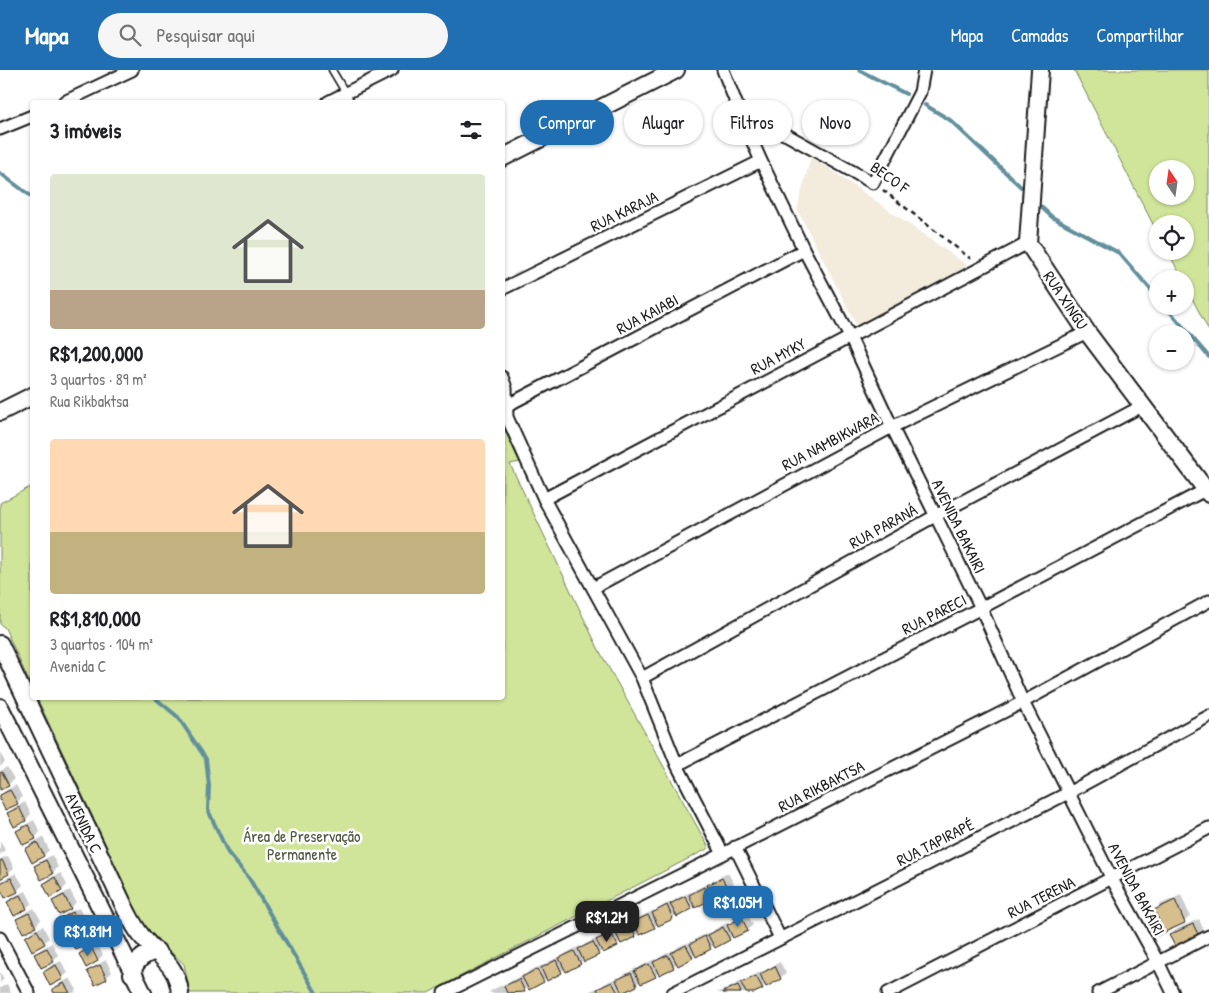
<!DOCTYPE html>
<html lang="pt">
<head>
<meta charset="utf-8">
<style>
  :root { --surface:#fff; --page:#f6f6f6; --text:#202124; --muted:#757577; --accent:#1f6fb2 }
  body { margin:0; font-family:"Patrick Hand",sans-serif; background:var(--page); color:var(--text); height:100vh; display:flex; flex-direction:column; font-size:19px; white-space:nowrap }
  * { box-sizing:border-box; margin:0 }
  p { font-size:16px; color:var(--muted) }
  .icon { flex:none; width:28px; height:28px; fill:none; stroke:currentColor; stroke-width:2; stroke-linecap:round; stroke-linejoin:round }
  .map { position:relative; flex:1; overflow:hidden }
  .drawer { position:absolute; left:30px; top:30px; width:475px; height:600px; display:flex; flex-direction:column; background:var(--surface); border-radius:5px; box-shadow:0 1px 4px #0004 }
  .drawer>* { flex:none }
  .guide { position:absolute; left:520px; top:30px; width:475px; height:45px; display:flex; gap:10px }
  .needle { width:32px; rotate:347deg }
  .buttons { position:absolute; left:1149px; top:90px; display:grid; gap:10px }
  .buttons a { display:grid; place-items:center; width:45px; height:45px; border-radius:50%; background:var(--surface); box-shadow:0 1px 4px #0004; font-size:25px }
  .price { position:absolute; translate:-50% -42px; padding:0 11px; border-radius:10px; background:var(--accent); color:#fff; font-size:16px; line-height:32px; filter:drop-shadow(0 1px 2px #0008) }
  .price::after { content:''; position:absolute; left:50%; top:30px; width:15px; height:11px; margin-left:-8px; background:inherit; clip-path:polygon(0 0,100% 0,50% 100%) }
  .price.current { background:#222; color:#fff }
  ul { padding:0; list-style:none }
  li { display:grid; align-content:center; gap:10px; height:265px; padding:0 20px }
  li span { display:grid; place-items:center; height:155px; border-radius:5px; color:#555 }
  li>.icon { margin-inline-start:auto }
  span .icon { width:90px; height:90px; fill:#fffc; stroke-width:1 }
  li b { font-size:21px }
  h2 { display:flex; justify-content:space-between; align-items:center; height:60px; padding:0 20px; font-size:21px }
  .tag { padding:0 18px; border-radius:22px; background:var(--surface); box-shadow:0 1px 4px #0004; font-size:18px; line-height:45px }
  .tag.current { background:var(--accent); color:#fff }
  header { display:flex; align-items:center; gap:30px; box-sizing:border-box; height:70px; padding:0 25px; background:var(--accent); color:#fff }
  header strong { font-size:24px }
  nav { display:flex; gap:28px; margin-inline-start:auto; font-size:18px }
  .search { width:350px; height:45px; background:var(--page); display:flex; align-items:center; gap:12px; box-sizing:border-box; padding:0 18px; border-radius:28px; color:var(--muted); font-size:19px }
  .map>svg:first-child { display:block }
  .built { fill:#f3ecdd }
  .green { fill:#d0e59a; stroke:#76805b; fill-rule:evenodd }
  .shadow { fill:#0003 }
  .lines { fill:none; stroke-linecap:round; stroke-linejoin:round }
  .stream { stroke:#628f9c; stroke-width:4 }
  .building { fill:#d6be8d; stroke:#1c1c1c }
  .lane-casing { stroke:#1c1c1c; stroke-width:9 }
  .street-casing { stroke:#1c1c1c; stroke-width:15 }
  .secondary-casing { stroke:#1c1c1c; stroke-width:20 }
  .path { stroke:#1c1c1c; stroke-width:2.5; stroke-dasharray:5 4; stroke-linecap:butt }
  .lane { stroke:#fff; stroke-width:5.5 }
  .street { stroke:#fff; stroke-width:11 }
  .secondary { stroke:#fff; stroke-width:16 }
  .labels { text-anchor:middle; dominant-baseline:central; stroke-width:5; stroke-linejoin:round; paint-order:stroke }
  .street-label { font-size:16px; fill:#1c1c1c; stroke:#fff }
  .park-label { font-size:16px; fill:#525842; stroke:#fff }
</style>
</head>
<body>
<header>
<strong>Mapa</strong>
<div class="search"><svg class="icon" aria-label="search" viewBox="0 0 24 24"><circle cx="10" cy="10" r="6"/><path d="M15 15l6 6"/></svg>Pesquisar aqui</div>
<nav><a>Mapa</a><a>Camadas</a><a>Compartilhar</a></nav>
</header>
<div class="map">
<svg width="1209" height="923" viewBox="0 0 1209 923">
  <rect width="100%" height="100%" fill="#fff"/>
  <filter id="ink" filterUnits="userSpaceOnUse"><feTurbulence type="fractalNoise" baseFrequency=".02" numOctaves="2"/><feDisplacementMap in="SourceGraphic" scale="10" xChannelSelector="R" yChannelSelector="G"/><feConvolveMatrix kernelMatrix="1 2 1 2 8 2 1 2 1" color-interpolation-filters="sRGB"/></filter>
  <g filter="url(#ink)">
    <path class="built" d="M811,86L876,131L971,198L858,258L797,139Z"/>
    <path class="green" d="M1074,0H1209V261L1185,215V209H1182L1168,181H1185V154H1158L1157,162ZM1158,99H1185V126H1158Z
      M503,357L520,392L510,394L599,580L709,778L428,923H190L184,894L145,858L37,628H502Z
      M32,416V618L5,558L0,554V433Z"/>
    <path class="shadow" d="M0,683L5,692L0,697Z
      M7,697L14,709L8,715L0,719V701Z
      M16,715L22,727L17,733L0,727L5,721Z
      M25,732L31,744L26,750L15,756L8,744L14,738Z
      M34,750L40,762L35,768L17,761L23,756Z
      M43,767L49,780L44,785L32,791L26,779L32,773Z
      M0,771L5,780L0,785Z
      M52,785L58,797L53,803L42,808L35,796L41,791Z
      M8,786L14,798L8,803L0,807V789Z
      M16,803L23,815L17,821L0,815L5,809Z
      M61,803L67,815L62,820L50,826L44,814L50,808Z
      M728,803L734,814L728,820L695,834L691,838L677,843L673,848L659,854L658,853L654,857L640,862L636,866L622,872L621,871L617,875L584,889L580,893L565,898L561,902L547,907L543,911L528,917L520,923H489L492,920L506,913L507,915L511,911L524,904L525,905L529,901L543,895L544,896L548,892L561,886L562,887L566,883L580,876L581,878L585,874L599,867V869L603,865L617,858L618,860L622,856L636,849V851L640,847L654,840L655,842L659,838L673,831V832L677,828L691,822L692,823L696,819L710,813V814L714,810Z
      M70,820L76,832L71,838L59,844L53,831L59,826Z
      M26,821L32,833L26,838L9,832L14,826Z
      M1181,825L1190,846L1185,851L1157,864L1154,857L1160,851L1155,840L1161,834Z
      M34,838L41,850L35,856L18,849L23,844Z
      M79,838L85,850L79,855L62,849L67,843Z
      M747,843L753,855L747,860L733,865L729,869L696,883L692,887L677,893L673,897L660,903L659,902L655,906L640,911L636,915L622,920L619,923H586L599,917L600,918L604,914L618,907L619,909L623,905L636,898L637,900L641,896L655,889L656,891L660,887L673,880L674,881L678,877L692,871L693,872L697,868L710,862L711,863L715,859L729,852L730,854L734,850Z
      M1199,849L1204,861L1199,867L1171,865L1177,859Z
      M88,855L94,867L88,873L71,866L77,861Z
      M43,856L49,868L44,873L26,867L32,861Z
      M52,873L58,885L53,891L36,885L41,879Z
      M97,873L103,885L98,890L80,884L86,878Z
      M106,890L112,902L106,908L95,914L89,901L95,896Z
      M61,891L68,903L62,908L45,902L50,896Z
      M780,892L786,903L780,908L766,914L762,918L751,923H717L725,919L726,921L730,917L743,910L744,912L748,908L762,901L763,903L767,899Z
      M0,902L4,909L0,913Z
      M70,908L77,920L74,923H55L53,920L59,914Z
      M7,914L11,923H0V918Z"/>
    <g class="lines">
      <path class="stream" d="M859,0L906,24
        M925,35L950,50L1021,117
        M0,103L32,127
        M1040,136L1052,147L1119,183L1158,228
        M1165,236L1209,287
        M155,628L178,647L206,689L209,716L208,740L228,783L249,808L316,923"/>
    </g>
    <path class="building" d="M2,702L9,716L0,720V703Z
      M10,720L18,734L5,740L0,730V725Z
      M19,737L26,751L14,757L7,743Z
      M28,755L36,769L23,775L16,761Z
      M37,772L44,786L32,793L25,779Z
      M2,790L9,804L0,809V791Z
      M46,790L53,804L41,810L34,796Z
      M55,807L62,821L50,828L43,814Z
      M11,808L18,822L5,828L0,818V813Z
      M722,808L729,821L714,829L707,815Z
      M704,817L710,830L695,838L689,825Z
      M20,825L27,839L14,846L7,832Z
      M64,825L71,839L59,845L52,831Z
      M685,826L692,839L677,847L670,834Z
      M1175,830L1185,853L1156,866L1152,856L1160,853L1154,840Z
      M667,835L673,849L658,856L652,843Z
      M73,842L80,856L68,863L60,849Z
      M29,843L36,857L23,863L16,849Z
      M648,845L655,858L640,865L633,852Z
      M742,848L748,861L733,868L727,855Z
      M630,854L636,867L621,874L615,861Z
      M1193,854L1200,868L1176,878L1169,865Z
      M723,857L730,870L715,878L708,865Z
      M37,860L45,874L32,881L25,867Z
      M82,860L89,874L76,880L69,866Z
      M611,863L618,876L603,883L596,870Z
      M705,866L711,879L696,887L690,874Z
      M593,872L599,885L584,892L578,879Z
      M686,875L693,888L678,896L671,883Z
      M91,877L98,891L86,898L79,884Z
      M47,878L54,892L41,898L34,884Z
      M574,881L581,894L566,902L559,888Z
      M668,885L674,898L659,905L653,892Z
      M556,890L562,903L547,911L541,898Z
      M649,894L656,907L641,914L634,901Z
      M56,895L63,909L50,916L43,902Z
      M100,895L107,909L95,915L87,901Z
      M775,896L781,909L766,917L760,904Z
      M537,899L544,912L529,920L522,907Z
      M631,903L637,916L622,923L616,910Z
      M756,906L763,919L754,923H746L741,913Z
      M519,909L525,922L507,923L504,916Z
      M612,912L618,923H599L597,919Z
      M64,913L70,923H54L52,919Z
      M738,915L741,923H723V922Z"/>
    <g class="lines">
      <g class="lane-casing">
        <path id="lane" d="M332,0L351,32"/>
      </g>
      <g class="street-casing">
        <path id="street" d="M723,0L742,48L761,91L804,180L850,267L892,357L981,538L1023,632L1112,809L1158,892L1173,923
          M64,32L132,0
          M328,32L392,0
          M742,48L787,65L873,113L920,22L924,0
          M0,59L32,46
          M502,219L761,91
          M502,307L506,318L507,347L544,429L642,608L677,695L723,784
          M506,336L804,180
          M544,429L1028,173
          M593,518L892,357L1087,262
          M642,608L935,446L1142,336
          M677,695L981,538L1205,420
          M735,777L780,868
          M0,868L29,923
          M444,923L723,784L1023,632L1209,531
          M673,923L1068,723L1209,646
          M888,923L1209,758
          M1098,923L1209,866"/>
      </g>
      <g class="secondary-casing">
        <path id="secondary" d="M1040,0L1028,173L1087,262L1209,424
          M502,88L676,0
          M0,342L32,326
          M0,574L125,838C131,850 137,862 146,871C163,890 177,896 180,923
          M0,637L143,923
          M132,904C135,890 144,884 157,881"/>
      </g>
      <path class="path" d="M883,120L971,189"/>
      <use href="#lane" class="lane"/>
      <use href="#street" class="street"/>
      <use href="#secondary" class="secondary"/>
    </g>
  </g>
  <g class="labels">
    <g class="street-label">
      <text transform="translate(890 107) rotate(35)">BECO F</text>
      <text transform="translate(624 141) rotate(-26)">RUA KARAJA</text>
      <text transform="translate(1066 230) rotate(56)">RUA XINGU</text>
      <text transform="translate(647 244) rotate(-28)">RUA KAIABI</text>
      <text transform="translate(778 286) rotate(-28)">RUA MYKY</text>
      <text transform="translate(830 371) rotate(-28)">RUA NAMBIKWARA</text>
      <text transform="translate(883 456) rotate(-29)">RUA PARANÁ</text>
      <text transform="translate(959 456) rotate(64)">AVENIDA BAKAIRI</text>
      <text transform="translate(934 544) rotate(-27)">RUA PARECI</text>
      <text transform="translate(821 716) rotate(-27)">RUA RIKBAKTSA</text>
      <text transform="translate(84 753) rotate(65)">AVENIDA C</text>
      <text transform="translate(935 772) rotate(-27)">RUA TAPIRAPÉ</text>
      <text transform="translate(1137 819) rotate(62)">AVENIDA BAKAIRI</text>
      <text transform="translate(1041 827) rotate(-27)">RUA TERENA</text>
    </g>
    <g class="park-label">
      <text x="302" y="766">Área de Preservação<tspan x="302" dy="18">Permanente</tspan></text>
    </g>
  </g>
</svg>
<div class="buttons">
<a><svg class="needle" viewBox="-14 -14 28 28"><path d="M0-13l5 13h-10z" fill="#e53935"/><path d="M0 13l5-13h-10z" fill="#757577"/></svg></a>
<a><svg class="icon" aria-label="locate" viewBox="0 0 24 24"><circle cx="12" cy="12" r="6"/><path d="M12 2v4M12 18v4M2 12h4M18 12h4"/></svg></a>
<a>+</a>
<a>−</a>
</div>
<b class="price" style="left:738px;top:858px">R$1.05M</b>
<b class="price current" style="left:607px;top:873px">R$1.2M</b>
<b class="price" style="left:88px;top:887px">R$1.81M</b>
<div class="guide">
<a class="tag current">Comprar</a>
<a class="tag">Alugar</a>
<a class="tag">Filtros</a>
<a class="tag">Novo</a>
</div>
<section class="drawer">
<h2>3 imóveis<svg class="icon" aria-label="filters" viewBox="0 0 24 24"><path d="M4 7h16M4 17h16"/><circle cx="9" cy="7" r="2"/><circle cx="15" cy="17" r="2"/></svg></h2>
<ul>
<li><span style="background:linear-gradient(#dfe7d0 75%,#b9a48a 0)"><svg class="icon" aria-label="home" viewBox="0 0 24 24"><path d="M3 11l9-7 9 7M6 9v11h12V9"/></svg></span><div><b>R$1,200,000</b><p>3 quartos · 89 m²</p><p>Rua Rikbaktsa</p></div></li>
<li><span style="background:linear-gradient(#ffd9b3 60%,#c2b280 0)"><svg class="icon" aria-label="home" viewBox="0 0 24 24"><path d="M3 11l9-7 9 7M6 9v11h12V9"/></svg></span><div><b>R$1,810,000</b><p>3 quartos · 104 m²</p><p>Avenida C</p></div></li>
</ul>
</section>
</div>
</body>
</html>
